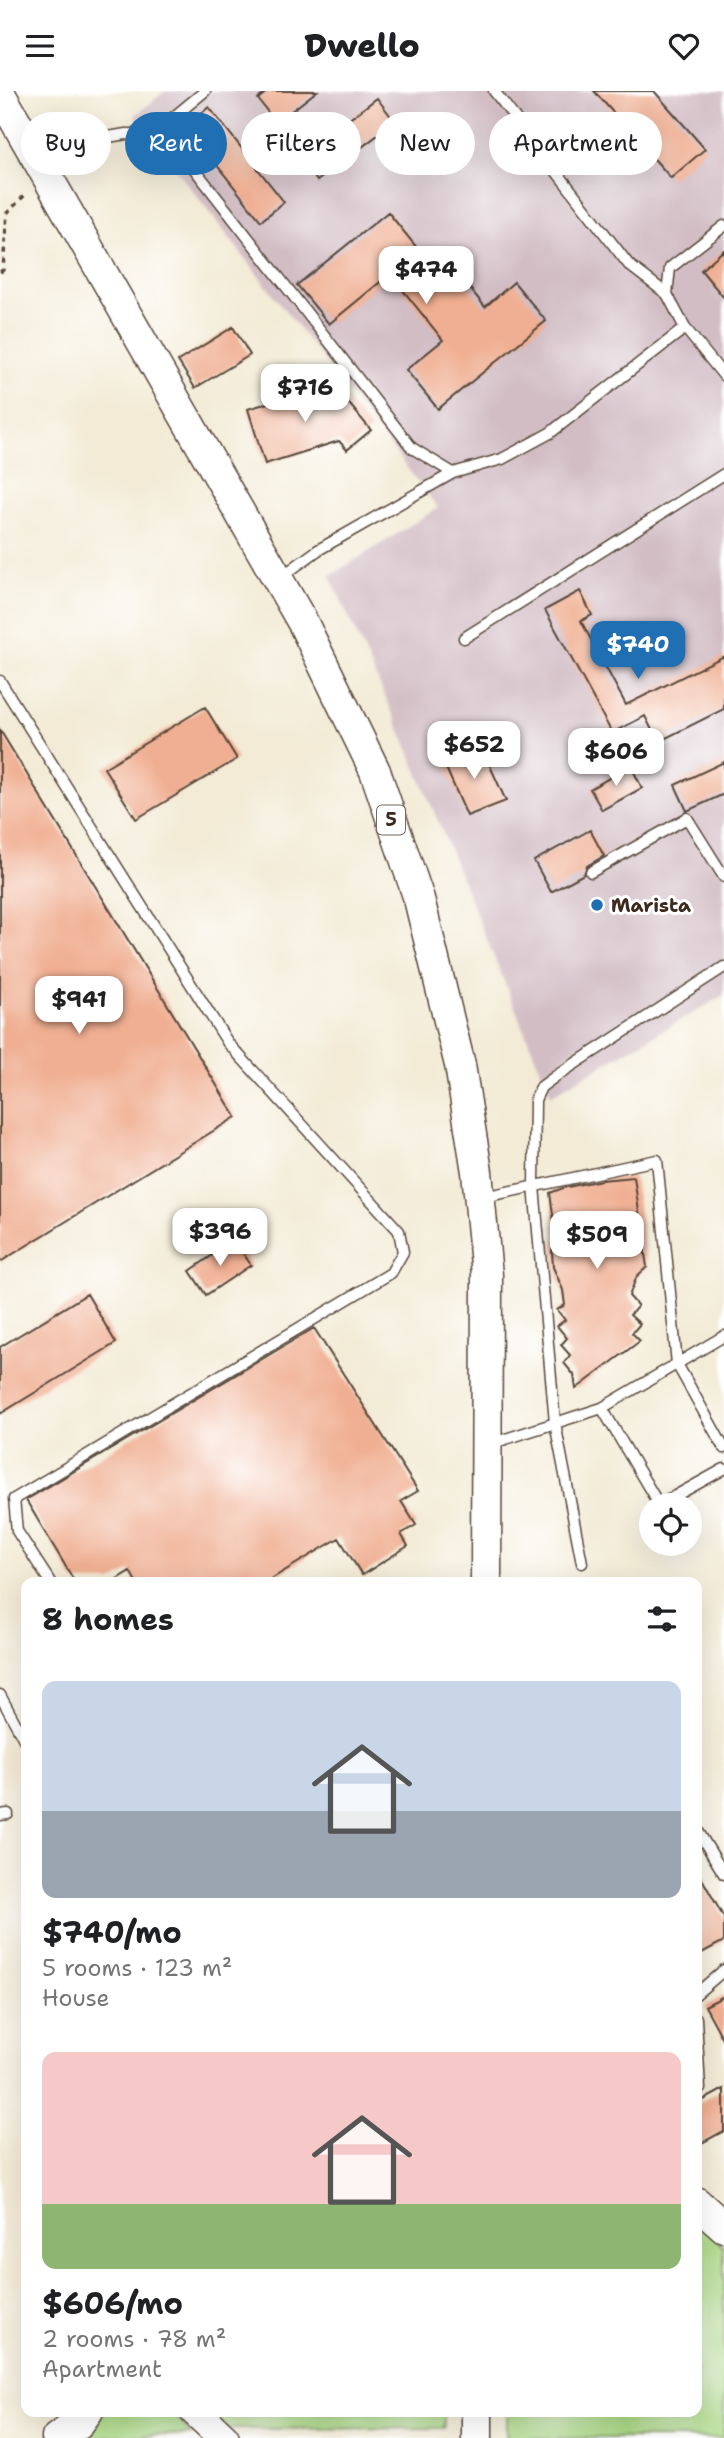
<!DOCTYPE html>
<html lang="en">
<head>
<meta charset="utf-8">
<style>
  :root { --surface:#fff; --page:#f6f6f6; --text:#202124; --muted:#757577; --accent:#1f6fb2 }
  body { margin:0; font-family:"Shantell Sans",sans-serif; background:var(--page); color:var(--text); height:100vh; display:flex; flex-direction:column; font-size:26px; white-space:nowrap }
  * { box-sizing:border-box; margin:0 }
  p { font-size:23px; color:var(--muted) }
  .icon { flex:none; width:38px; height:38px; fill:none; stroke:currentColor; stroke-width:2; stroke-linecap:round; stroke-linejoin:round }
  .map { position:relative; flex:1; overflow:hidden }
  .side { position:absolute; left:21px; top:1486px; width:681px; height:840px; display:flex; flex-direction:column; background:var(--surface); border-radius:14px; box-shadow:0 7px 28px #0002 }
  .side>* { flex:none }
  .banner { position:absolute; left:21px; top:21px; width:682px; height:63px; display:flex; gap:14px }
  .fabs { position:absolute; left:639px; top:1402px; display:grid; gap:14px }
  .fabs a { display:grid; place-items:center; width:63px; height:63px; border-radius:50%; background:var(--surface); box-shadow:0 7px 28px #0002; font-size:35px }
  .price { position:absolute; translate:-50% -60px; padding:0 16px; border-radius:14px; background:#fff; color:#222; font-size:23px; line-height:46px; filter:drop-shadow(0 2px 4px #0008) }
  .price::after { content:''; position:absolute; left:50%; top:42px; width:21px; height:16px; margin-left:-10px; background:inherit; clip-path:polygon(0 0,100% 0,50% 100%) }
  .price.active { background:var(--accent); color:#fff }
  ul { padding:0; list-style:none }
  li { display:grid; align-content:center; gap:14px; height:371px; padding:0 21px }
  li span { display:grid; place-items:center; height:217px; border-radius:14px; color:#555 }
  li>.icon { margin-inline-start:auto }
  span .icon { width:126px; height:126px; fill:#fffc; stroke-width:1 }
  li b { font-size:30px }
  h2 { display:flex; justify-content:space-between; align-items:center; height:84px; padding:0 21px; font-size:30px }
  .pill { padding:0 24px; border-radius:32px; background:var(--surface); box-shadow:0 7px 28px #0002; font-size:24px; line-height:63px }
  .pill.active { background:var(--accent); color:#fff }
  header { display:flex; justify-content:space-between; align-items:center; height:91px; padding:0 21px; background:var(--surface); font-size:32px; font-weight:800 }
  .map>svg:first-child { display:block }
  .industrial { fill:#d2bdc5 }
  .green { fill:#aad885; stroke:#728152; stroke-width:2 }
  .building { fill:#f0af92 }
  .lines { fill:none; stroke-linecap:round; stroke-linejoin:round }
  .lane-casing { stroke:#57473a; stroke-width:13 }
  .primary-casing { stroke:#57473a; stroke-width:33 }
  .path { stroke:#57473a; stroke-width:3.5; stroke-dasharray:5 5; stroke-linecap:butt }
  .lane { stroke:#fff; stroke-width:10 }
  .primary { stroke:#fff; stroke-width:30 }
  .poi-dot { fill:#1f6fb2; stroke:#fff; stroke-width:2.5 }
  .labels { text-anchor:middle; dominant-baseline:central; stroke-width:6; stroke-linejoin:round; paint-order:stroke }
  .shield { fill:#fff; stroke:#766a62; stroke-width:2 }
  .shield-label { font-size:18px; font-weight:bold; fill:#3b2a1e }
  .poi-label { font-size:19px; font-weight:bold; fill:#3b2a1e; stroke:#fff; text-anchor:start }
</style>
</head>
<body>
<header><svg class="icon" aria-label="menu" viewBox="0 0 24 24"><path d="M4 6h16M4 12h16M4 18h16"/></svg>Dwello<svg class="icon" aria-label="heart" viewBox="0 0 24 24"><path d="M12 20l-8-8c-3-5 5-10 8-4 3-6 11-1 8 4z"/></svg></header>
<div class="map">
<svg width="724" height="2347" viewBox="0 0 724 2347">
  <rect width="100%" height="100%" fill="#fff"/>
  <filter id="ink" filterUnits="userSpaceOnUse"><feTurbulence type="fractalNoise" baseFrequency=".0143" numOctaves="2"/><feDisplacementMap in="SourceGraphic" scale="14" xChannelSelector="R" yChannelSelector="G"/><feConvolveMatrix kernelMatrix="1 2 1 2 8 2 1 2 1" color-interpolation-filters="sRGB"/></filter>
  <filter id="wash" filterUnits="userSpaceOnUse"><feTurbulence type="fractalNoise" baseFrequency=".00686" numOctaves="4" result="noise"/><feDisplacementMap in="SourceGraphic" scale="28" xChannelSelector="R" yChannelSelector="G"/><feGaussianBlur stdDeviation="1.57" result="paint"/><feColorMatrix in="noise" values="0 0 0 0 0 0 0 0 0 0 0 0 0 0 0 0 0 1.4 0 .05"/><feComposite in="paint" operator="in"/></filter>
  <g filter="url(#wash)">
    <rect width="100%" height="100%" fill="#f3ebd6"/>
    <path class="industrial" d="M165,0H724V904L551,1004L399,636L330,485L438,417L135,25Z"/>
    <path class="green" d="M697,2127L724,2156V2347H507V2321L696,2320Z
      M99,2320L172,2321L191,2343L73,2347Z
      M210,2321H444V2337L228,2338Z"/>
    <g id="blocks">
      <path class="building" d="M268,0H317L276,32L258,8Z
        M594,0H654L705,58L671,87Z
        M377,7L395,31L317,90L300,66Z
        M209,16L284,111L261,130L186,35Z
        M388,121L434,178L446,168L485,216L514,191L546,230L438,318L406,279L443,249L390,183L329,233L297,194Z
        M724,159V207L701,179Z
        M233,236L250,264L195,297L178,270Z
        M327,294L333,310L341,303L371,339L347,359L339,350L265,373L248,318Z
        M580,500L592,524L581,530L626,614L724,565V618L658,651L645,625L612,642L545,519Z
        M205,616L237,668L136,728L104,677Z
        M0,639L236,1026L0,1171Z
        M481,655L506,710L467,725L443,670Z
        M724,671V703L687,720L675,694Z
        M631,675L642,697L602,719L590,698Z
        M590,739L604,765L587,775L584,783L551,801L534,770Z
        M634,1086L647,1176L637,1185L629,1205L638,1215L630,1224L640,1233L632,1242L640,1250L576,1298L574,1284L564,1272L570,1264L561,1254L567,1247L557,1235L565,1229L557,1219L565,1214L563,1199L553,1176L552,1160L556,1145L550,1102L563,1097L601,1089Z
        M234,1149L251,1174L206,1204L190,1180Z
        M87,1203L116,1252L0,1323V1256Z
        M314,1237L418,1400L401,1410L416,1434L401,1443L408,1455L362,1484L339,1447L266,1491H136L130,1480L112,1491H75L26,1409Z
        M696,1777L724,1827V1850L696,1865Z
        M724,1905V1950L705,1915Z
        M724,1998V2040L696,2055V2013Z"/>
    </g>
  </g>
  <g filter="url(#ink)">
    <use href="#blocks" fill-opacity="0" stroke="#57473a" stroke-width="2"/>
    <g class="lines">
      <g class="lane-casing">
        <path id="lane" d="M494,0L629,174L667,203
          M168,44L170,29L205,0
          M47,82L96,48L126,43L168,44L412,357L453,382L502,368L550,342L685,237
          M724,135L670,177L667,203L685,237L724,285
          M281,486L318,459L453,382
          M464,547L724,383
          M0,590L228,952L399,1140L403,1161L391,1182L14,1408L17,1440L50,1491
          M591,781L687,727L724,786
          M484,1106L657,1069L677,1273L724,1357
          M602,1317L659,1414L724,1378
          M490,1353L602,1317L724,1245
          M582,1472L555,1332L534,1095L535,1009L541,996L556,985L724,876
          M0,1604L26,1652
          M0,1724L8,1723
          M696,1737L724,1783
          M696,1903L724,1879
          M696,1927L700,1998"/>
      </g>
      <g class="primary-casing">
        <path id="primary" d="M0,3L303,532L375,680L419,808L460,974L477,1081L487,1184L486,1491
          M696,2111L724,2136
          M195,2320L224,2347
          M57,2347L79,2332L88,2320
          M477,2347V2320"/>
      </g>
      <path class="path" d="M0,181L3,179L7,122L27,102"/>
      <use href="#lane" class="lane"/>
      <use href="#primary" class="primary"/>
    </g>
  </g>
  <circle class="poi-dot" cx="597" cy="814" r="7"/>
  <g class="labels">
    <rect class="shield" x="377" y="714.5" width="28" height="29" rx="5"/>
    <g class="shield-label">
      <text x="391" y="729">5</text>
    </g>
    <g class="poi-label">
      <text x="611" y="814">Marista</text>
    </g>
  </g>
</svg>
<div class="fabs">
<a><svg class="icon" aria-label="locate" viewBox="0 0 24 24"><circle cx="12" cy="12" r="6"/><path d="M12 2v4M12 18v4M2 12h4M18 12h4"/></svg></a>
</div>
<b class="price" style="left:426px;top:215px">$474</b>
<b class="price" style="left:305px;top:333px">$716</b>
<b class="price active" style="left:638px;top:590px">$740</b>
<b class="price" style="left:474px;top:690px">$652</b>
<b class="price" style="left:616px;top:697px">$606</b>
<b class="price" style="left:79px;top:945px">$941</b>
<b class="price" style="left:220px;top:1177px">$396</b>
<b class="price" style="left:597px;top:1180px">$509</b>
<div class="banner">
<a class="pill">Buy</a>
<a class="pill active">Rent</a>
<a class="pill">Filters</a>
<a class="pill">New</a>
<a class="pill">Apartment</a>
</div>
<section class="side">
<h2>8 homes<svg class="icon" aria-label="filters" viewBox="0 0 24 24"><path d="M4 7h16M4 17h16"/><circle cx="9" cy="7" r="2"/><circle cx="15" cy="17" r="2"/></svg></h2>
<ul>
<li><span style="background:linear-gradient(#c9d6e8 60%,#9aa5b1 0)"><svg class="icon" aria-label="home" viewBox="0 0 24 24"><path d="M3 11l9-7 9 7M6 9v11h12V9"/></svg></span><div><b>$740/mo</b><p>5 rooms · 123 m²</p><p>House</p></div></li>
<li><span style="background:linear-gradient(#f6c9c9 70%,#8fb573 0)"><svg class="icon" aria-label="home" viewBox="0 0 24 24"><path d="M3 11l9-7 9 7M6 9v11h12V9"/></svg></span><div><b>$606/mo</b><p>2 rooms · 78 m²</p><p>Apartment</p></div></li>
</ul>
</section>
</div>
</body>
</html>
